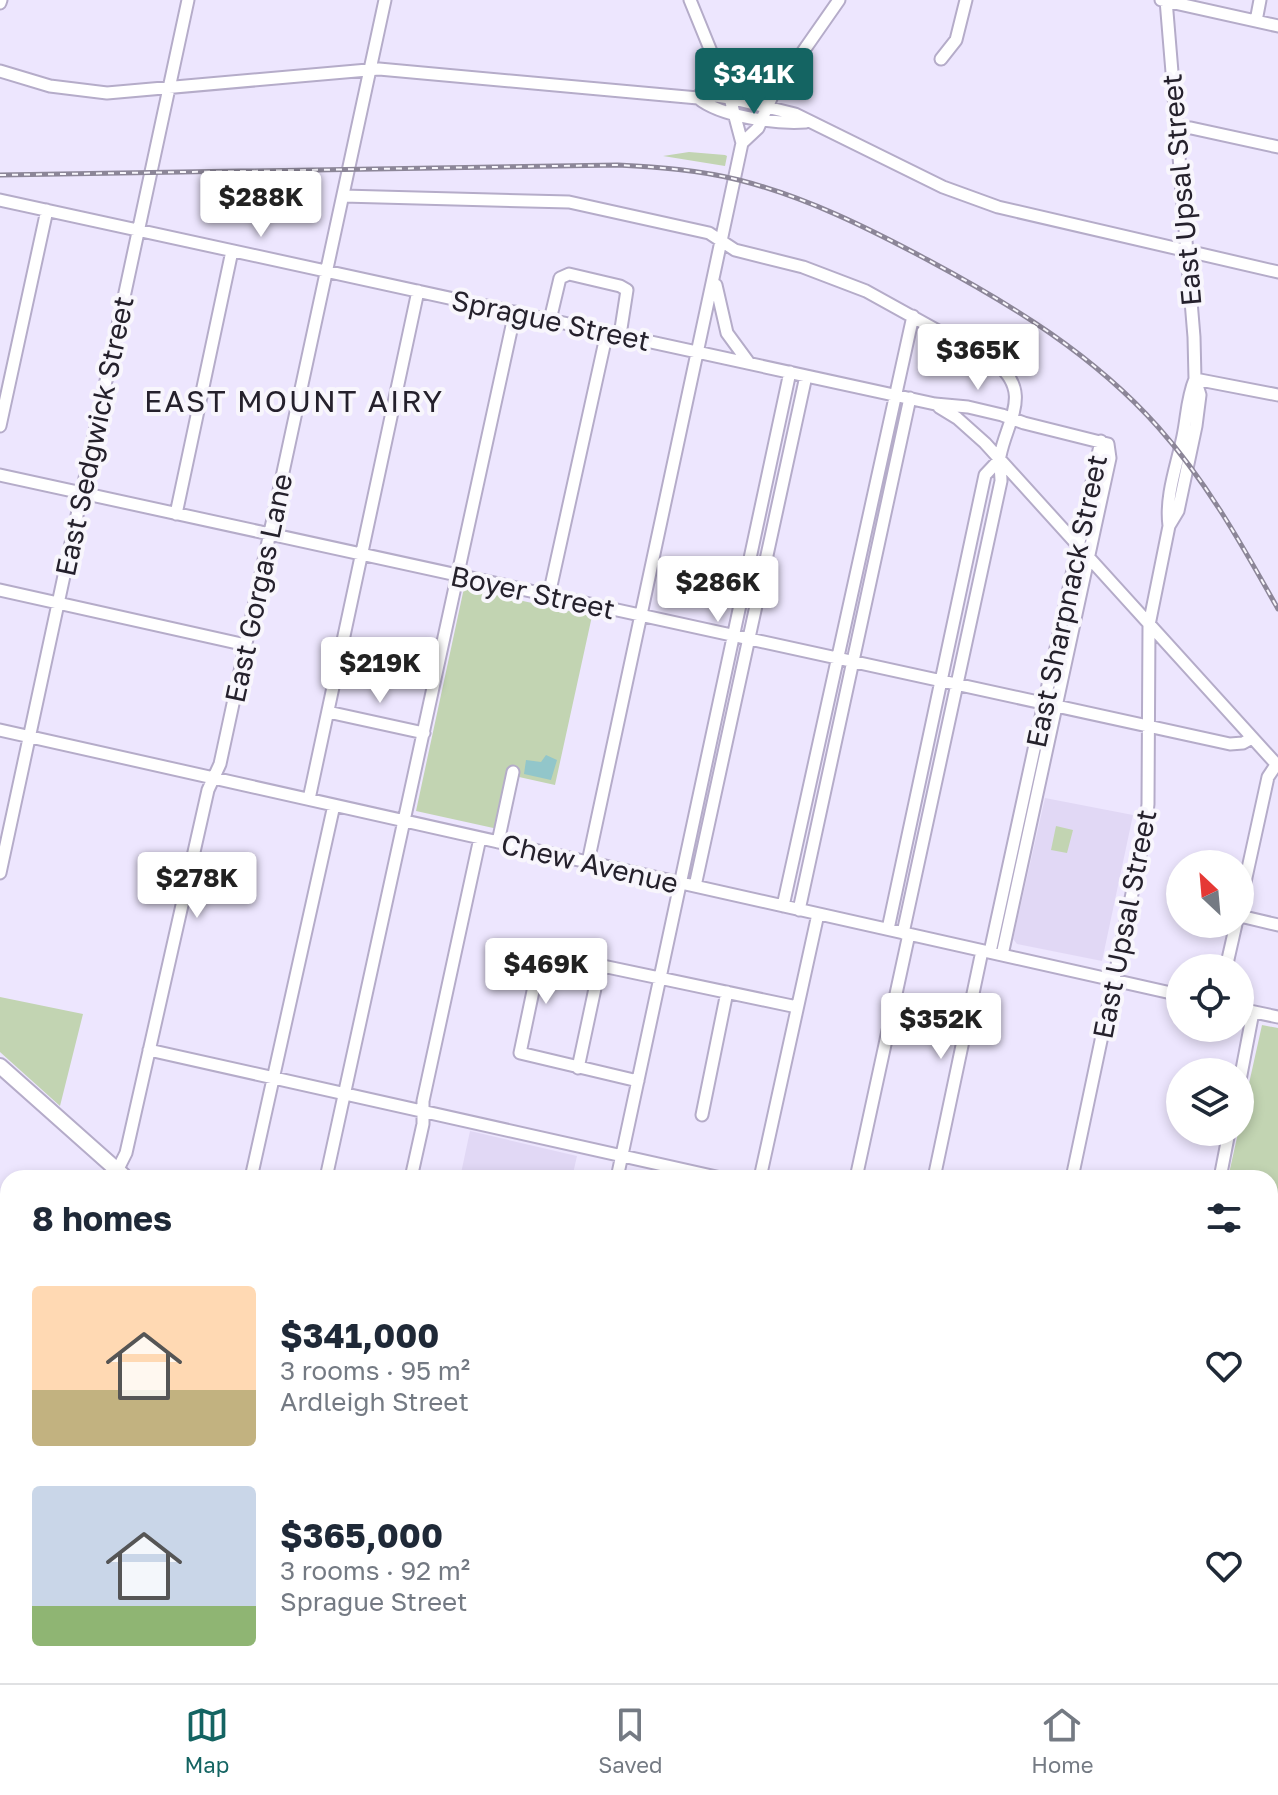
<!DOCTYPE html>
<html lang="en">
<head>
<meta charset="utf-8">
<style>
  :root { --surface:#fff; --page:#f6f6f7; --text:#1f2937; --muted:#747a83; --line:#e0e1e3; --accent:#146462 }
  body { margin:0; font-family:"Golos Text",sans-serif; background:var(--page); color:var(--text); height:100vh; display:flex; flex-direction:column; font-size:30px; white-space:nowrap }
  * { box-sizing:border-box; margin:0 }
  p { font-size:26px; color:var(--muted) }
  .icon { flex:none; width:44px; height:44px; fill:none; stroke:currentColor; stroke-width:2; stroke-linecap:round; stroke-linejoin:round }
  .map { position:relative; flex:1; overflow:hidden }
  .drawer { position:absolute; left:0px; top:1170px; width:1278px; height:514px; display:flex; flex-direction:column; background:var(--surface); border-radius:24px 24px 0 0; box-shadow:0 4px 12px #0003 }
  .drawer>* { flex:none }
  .needle { width:52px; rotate:334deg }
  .tools { position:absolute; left:1166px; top:850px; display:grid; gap:16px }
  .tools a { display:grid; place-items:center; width:88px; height:88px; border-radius:50%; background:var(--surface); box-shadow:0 4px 12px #0003; font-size:40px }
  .price { position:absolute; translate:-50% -68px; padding:0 18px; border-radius:8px; background:#fff; color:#222; font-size:26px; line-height:52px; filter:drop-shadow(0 2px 4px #0008) }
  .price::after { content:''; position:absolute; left:50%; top:48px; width:24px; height:18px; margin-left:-12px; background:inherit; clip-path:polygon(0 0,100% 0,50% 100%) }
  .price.on { background:var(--accent); color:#fff }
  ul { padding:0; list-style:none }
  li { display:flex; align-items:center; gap:24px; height:200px; padding:0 32px }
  li span { display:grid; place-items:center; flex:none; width:224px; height:160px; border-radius:8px; color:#555 }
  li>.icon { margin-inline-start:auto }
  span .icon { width:96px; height:96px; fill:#fffc; stroke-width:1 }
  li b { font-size:34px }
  h2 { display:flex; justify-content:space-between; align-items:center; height:96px; padding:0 32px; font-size:34px }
  .tab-bar { display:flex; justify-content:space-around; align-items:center; height:112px; border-top:2px solid var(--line); background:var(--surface); font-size:22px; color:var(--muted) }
  .tab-bar a { display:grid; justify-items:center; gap:4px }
  .tab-bar .on { color:var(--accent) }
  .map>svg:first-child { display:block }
  .built { fill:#e1d8f5 }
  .green { fill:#c2d4b2 }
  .water { fill:#92c6ca }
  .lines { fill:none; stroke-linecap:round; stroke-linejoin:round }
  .minor-casing { stroke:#b5acc9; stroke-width:15 }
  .major-casing { stroke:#b5acc9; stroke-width:18 }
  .minor { stroke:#fff; stroke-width:11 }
  .major { stroke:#fff; stroke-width:14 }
  .rail-casing { stroke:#8c8698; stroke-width:5 }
  .rail { stroke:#f8f6fc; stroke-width:2; stroke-dasharray:6; stroke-linecap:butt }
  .labels { text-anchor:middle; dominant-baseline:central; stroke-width:8; stroke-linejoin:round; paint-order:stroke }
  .street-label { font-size:28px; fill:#25212c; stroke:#f8f6fc }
  .neighbourhood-label { font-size:30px; letter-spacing:2px; fill:#25212c; stroke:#f8f6fc }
</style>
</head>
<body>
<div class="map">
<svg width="1278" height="1683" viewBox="0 0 1278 1683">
  <rect width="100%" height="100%" fill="#ede6fe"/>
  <path class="built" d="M1045,798L1133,815L1102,961L1017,944L1013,939Z
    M470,1131L577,1156L572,1178H460Z"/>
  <path class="green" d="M689,152L725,155L727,156L725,166L663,156Z
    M464,588L592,616L555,785L519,777L507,831L416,811Z
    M1056,826L1073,830L1067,853L1051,850Z
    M0,997L83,1014L60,1106L0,1052Z
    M1262,1025L1278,1028V1294L1270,1292V1178H1228Z"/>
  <path class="water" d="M546,755L557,760L551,780L524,774L526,760L541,762Z"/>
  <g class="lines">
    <g class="minor-casing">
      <path id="minor" d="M1161,0L1278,26
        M0,3L1,0
        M1256,21L1260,0
        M941,59L956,40L966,0
        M0,71L50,86L107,93L379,69L698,98L709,95L730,98L795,114L943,187L998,207L1278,272
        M698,97L712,81L717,66
        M698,98C721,117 776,124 806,122
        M1176,128H1191L1278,147
        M742,143L758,128L772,96L839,0
        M343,196L569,202L709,233L735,250L803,267L866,291L996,363C1033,393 1007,420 1000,456C999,464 1001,473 1001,481L903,933
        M0,200L935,404L968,407L1002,415L1024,423L1108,444L1110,458L1002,955
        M716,285L727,333L749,363
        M550,320L560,278L569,274L620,286L627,290L620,335
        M1195,379L1278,395
        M939,407L957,418L985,443L1278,766
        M0,426L47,210
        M0,475L1230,744L1243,743L1252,738
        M176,514L232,251
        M1169,526C1165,496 1177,465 1183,436C1187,417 1187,398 1195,379
        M0,590L246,645
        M549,595L607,332
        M328,712L424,733
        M0,730L1180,995
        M309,799L418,291
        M498,842L513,772
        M588,862L742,143L730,98L690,0
        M0,873L188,0
        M695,886L806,376
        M1240,905L1268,777L1276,765
        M783,906L913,316
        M799,910L910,398
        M1240,916L1278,925
        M888,929L985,475L1000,459
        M990,952L1101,441
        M1226,968L1236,924
        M1240,1009L1278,1017
        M149,1050L721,1178
        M578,1068L600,965
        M1240,1080L1253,1012
        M638,1081L520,1053L541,953L797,1007
        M702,1115L727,992
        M117,1171L126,1153L208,790L220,764L385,0
        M251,1178L334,805
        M326,1178L515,312
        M411,1178L423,1124V1101L480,838
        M617,1178L790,372
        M760,1178L818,914
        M856,1178L909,934
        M934,1178L982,951
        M1072,1178L1145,832L1148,804L1149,625L1169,526L1178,511L1196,426L1200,395L1195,379L1194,337L1166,0
        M1220,1178L1229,1132
        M1270,1301L1278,1303
        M0,1489L8,1453
        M0,1528L8,1530
        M1270,1609L1278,1610
        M1270,1665L1278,1626
        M88,1683L89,1676
        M255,1683V1676
        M410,1683L411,1676
        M523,1683L524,1676
        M679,1683L682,1676
        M726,1683L727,1676
        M826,1683L827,1676
        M962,1683L964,1676
        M1115,1683L1116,1676
        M1266,1683L1268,1676"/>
    </g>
    <g class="major-casing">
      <path id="major" d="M0,1066L126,1178
        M691,1676L699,1683"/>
    </g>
    <use href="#minor" class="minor"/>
    <use href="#major" class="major"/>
    <g class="rail-casing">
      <path id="rail" d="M0,175L618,165C658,167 699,170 739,180C806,197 868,228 928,260C1012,305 1094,355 1158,427C1207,482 1242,545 1278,609"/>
    </g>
    <use href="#rail" class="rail"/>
  </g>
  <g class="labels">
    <g class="street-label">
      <text transform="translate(1181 190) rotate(-95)">East Upsal Street</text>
      <text transform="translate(551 320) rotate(12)">Sprague Street</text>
      <text transform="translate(94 436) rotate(-78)">East Sedgwick Street</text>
      <text transform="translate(258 588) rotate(-78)">East Gorgas Lane</text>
      <text transform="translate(533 592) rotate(12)">Boyer Street</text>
      <text transform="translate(1066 601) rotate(-78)">East Sharpnack Street</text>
      <text transform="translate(590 863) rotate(13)">Chew Avenue</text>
      <text transform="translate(1124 924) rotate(-79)">East Upsal Street</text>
    </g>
    <g class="neighbourhood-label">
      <text x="294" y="401">EAST MOUNT AIRY</text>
    </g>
  </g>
</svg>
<div class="tools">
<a><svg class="needle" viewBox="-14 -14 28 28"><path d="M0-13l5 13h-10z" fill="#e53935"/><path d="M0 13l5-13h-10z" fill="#747a83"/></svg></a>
<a><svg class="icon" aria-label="locate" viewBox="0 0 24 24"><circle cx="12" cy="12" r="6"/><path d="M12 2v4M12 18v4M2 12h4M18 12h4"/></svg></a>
<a><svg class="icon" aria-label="layers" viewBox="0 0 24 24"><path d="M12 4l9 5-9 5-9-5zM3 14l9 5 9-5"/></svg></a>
</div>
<b class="price on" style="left:754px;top:116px">$341K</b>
<b class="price" style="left:261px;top:239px">$288K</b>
<b class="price" style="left:978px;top:392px">$365K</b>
<b class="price" style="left:718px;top:624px">$286K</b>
<b class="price" style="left:380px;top:705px">$219K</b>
<b class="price" style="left:197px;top:920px">$278K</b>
<b class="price" style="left:546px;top:1006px">$469K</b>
<b class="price" style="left:941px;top:1061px">$352K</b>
<section class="drawer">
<h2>8 homes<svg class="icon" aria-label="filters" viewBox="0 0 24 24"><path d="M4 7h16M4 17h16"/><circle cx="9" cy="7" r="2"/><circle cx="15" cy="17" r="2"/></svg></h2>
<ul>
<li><span style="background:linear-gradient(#ffd9b3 65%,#c2b280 0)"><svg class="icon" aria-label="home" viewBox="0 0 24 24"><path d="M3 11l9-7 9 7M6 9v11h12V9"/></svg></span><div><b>$341,000</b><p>3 rooms · 95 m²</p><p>Ardleigh Street</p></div><svg class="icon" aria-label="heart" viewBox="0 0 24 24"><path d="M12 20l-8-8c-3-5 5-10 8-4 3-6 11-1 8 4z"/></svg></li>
<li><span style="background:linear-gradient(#c9d6e8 75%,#8fb573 0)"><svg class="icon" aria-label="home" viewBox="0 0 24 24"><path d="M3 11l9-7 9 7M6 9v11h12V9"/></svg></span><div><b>$365,000</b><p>3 rooms · 92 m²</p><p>Sprague Street</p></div><svg class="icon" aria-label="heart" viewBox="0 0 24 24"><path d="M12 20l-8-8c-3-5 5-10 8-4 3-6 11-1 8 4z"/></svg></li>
</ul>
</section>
</div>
<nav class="tab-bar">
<a class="on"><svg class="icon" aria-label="map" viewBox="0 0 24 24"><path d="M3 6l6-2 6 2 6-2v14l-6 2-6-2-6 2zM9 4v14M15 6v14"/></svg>Map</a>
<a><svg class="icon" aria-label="saved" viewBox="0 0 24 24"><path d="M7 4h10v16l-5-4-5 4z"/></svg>Saved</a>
<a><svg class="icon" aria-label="home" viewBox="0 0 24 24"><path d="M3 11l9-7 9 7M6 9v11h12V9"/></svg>Home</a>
</nav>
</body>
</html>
